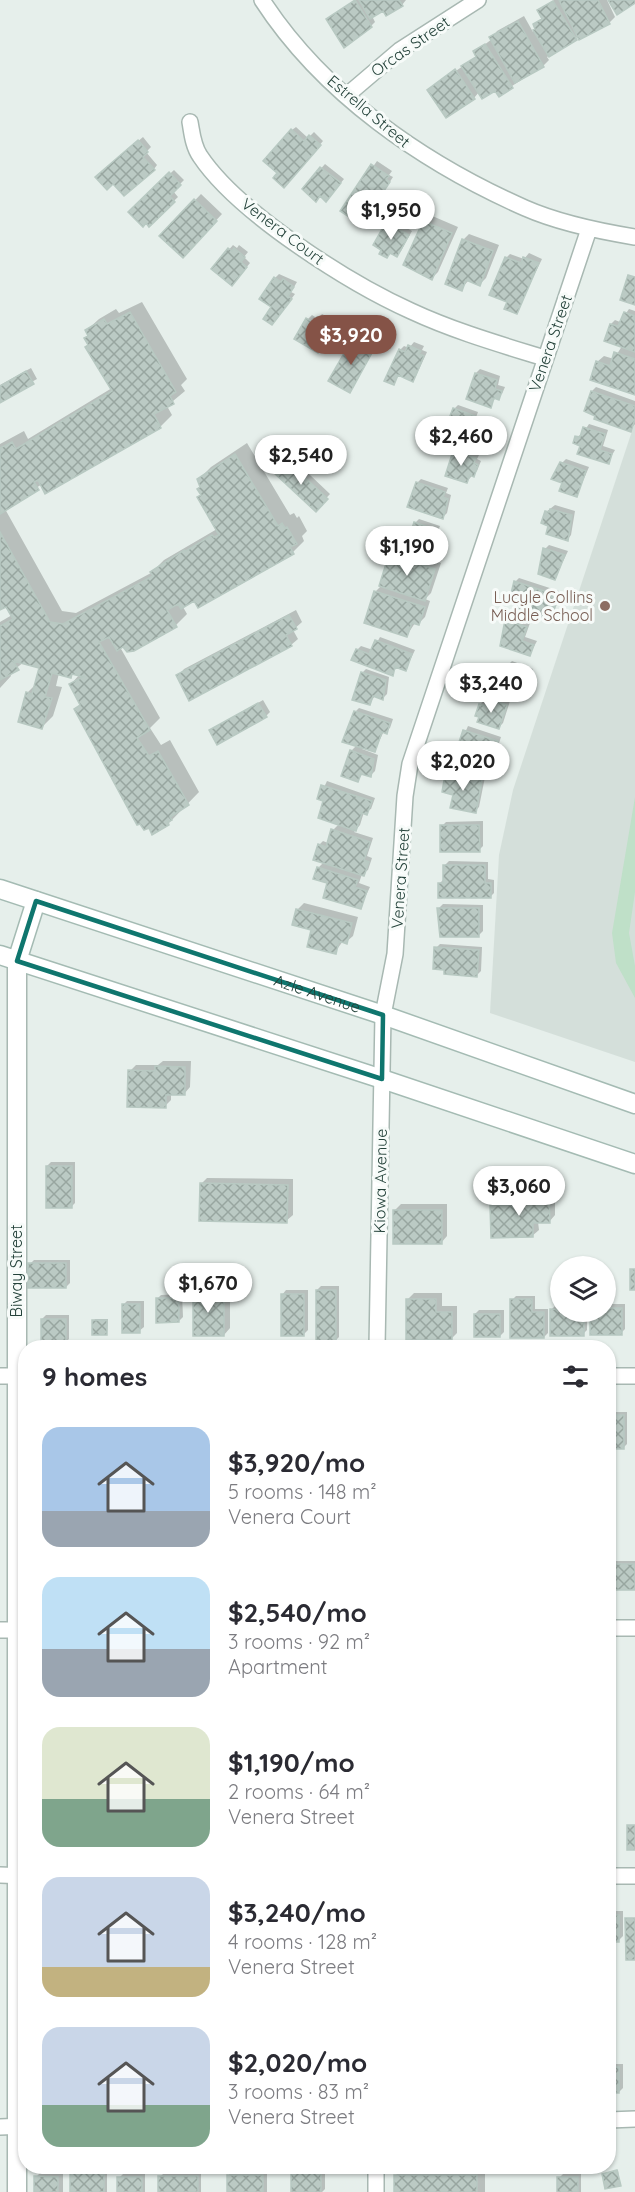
<!DOCTYPE html>
<html lang="en">
<head>
<meta charset="utf-8">
<style>
  :root { --surface:#fff; --page:#f2f2f3; --text:#2b2b33; --muted:#7c7c81; --accent:#855347 }
  body { margin:0; font-family:Quicksand,sans-serif; background:var(--page); color:var(--text); height:100vh; display:flex; flex-direction:column; font-size:22px; white-space:nowrap }
  * { box-sizing:border-box; margin:0 }
  p { font-size:20px; color:var(--muted) }
  .icon { flex:none; width:33px; height:33px; fill:none; stroke:currentColor; stroke-width:2; stroke-linecap:round; stroke-linejoin:round }
  .map { position:relative; flex:1; overflow:hidden }
  .panel { position:absolute; left:18px; top:1340px; width:598px; height:834px; display:flex; flex-direction:column; background:var(--surface); border-radius:24px; box-shadow:0 2px 4px #0004 }
  .panel>* { flex:none }
  .tools { position:absolute; left:550px; top:1256px; display:grid; gap:12px }
  .tools a { display:grid; place-items:center; width:66px; height:66px; border-radius:50%; background:var(--surface); box-shadow:0 2px 4px #0004; font-size:30px }
  .price { position:absolute; translate:-50% -51px; padding:0 14px; border-radius:21px; background:#fff; color:#222; font-size:20px; line-height:39px; filter:drop-shadow(0 2px 3px #0008) }
  .price::after { content:''; position:absolute; left:50%; top:36px; width:18px; height:14px; margin-left:-9px; background:inherit; clip-path:polygon(0 0,100% 0,50% 100%) }
  .price.current { background:var(--accent); color:#fff }
  ul { padding:0; list-style:none }
  li { display:flex; align-items:center; gap:18px; height:150px; padding:0 24px }
  li span { display:grid; place-items:center; flex:none; width:168px; height:120px; border-radius:18px; color:#555 }
  li>.icon { margin-inline-start:auto }
  span .icon { width:72px; height:72px; fill:#fffc; stroke-width:1 }
  li b { font-size:26px }
  h2 { display:flex; justify-content:space-between; align-items:center; height:72px; padding:0 24px; font-size:26px }
  .map>svg:first-child { display:block }
  .built { fill:#d4dfda }
  .grass { fill:#bfe0c8 }
  .shadow { fill:#0003 }
  .building { fill:url(#building-cross-hatch); stroke:#b8c9c2; stroke-width:1.5 }
  .lines { fill:none; stroke-linecap:round; stroke-linejoin:round }
  .minor-casing { stroke:#a8b8b2; stroke-width:18 }
  .tertiary-casing { stroke:#a8b8b2; stroke-width:21 }
  .secondary-casing { stroke:#a4bbb3; stroke-width:21 }
  .minor { stroke:#fff; stroke-width:15 }
  .tertiary { stroke:#fff; stroke-width:18 }
  .secondary { stroke:#fff; stroke-width:18 }
  .marked { fill:none; stroke:#0f766e; stroke-width:4.5; stroke-linejoin:round }
  .education-dot { fill:#8d6e63; stroke:#f7fbf9; stroke-width:2 }
  .labels { text-anchor:middle; dominant-baseline:central; stroke-width:6; stroke-linejoin:round; paint-order:stroke }
  .street-label { font-size:16px; fill:#24423a; stroke:#f7fbf9 }
  .education-label { font-size:16px; fill:#785e54; stroke:#f7fbf9; text-anchor:end }
</style>
</head>
<body>
<div class="map">
<svg width="635" height="2192" viewBox="0 0 635 2192">
  <defs>
    <pattern id="building-cross-hatch" width="8" height="8" patternUnits="userSpaceOnUse" patternTransform="scale(1.5)"><rect width="8" height="8" fill="#bbcac4"/><path d="M0 0l8 8M0 8l8-8" fill="none" stroke="#98a6a0"/></pattern>
  </defs>
  <rect width="100%" height="100%" fill="#e6efeb"/>
  <path class="built" d="M635,422V1062L490,1013L499,855L513,790Z"/>
  <path class="grass" d="M635,797V892L629,933L635,966V998L616,963L612,933Z"/>
  <path class="shadow" d="M355,0H406L402,5L383,9L372,16L375,22L371,26L328,19Z
    M554,0H607L615,17L609,23L579,36L547,57L549,60L543,66L512,86L479,92L474,98L429,90L477,56L475,52L492,39L497,31L524,16L533,32L537,29L535,25L543,18L539,11Z
    M296,127L308,138L314,132L323,141L288,182L279,173L292,130Z
    M143,137L151,147L146,152L157,165L154,169L114,182L101,173Z
    M377,161L392,171L389,175L393,177L372,209L342,211Z
    M325,164L344,179L330,196L304,188Z
    M174,170L184,180L173,191L178,197L149,225L130,212Z
    M201,194L222,214L183,256L161,236Z
    M430,215L458,227L438,272L432,278L405,264L424,221Z
    M391,219L412,231L401,251L397,255L392,252L387,256V223Z
    M469,234L499,245L486,278L480,284L469,280L461,289L463,240Z
    M233,245L237,248L239,245L248,252L244,257L250,263L236,280L213,268Z
    M529,253L542,259L516,313L509,301L506,258L510,254L524,259Z
    M279,274L297,282L291,292L295,294L276,319L273,307L275,278Z
    M142,302L187,379L181,385L185,391L167,406L172,415L160,427L42,484L5,509L62,611L76,613L151,573L164,560L217,529L202,494L199,479L211,467L247,443L290,515L294,513L297,518L299,516L307,531L302,536L304,541L293,552L183,607L187,614L176,625L120,647L160,718L150,728L161,745L170,740L199,792L168,824L81,704L71,684L80,674L74,673L70,676L59,673L56,686L62,687L53,716L41,728L27,693L36,684L41,667L24,662L10,673L11,676L0,688V622L12,615L6,605L0,609V444L24,431L28,439L112,388L89,345L87,330L99,319L116,309L119,313Z
    M629,309L635,311V393L597,362L604,356L614,359L622,346L611,324L615,320L620,322Z
    M322,314L332,319L330,323L334,325L317,351L308,319L312,315L318,319Z
    M361,336L377,345L350,392L348,349Z
    M414,342L424,346L422,350L427,352L416,376L412,380L400,374L393,383L400,350L404,346L409,348Z
    M31,368L37,379L0,399V385Z
    M480,369L500,376L498,385L505,387L502,394L496,397L490,406L476,373Z
    M596,387L635,401V424L630,430L592,391Z
    M458,405L478,412L475,420L482,422L477,434L469,440L454,409Z
    M589,424L608,430L603,446L615,450L608,462L582,445L577,437L583,433Z
    M458,448L479,455L477,459L481,461L477,471L467,481L454,452Z
    M291,457L330,494L316,509L276,473Z
    M566,459L589,467L577,495L564,482L562,463Z
    M421,479L448,488L446,493L451,495L447,513L443,517L417,483Z
    M555,505L575,511L571,535L568,539L550,525L546,512Z
    M419,519L440,526L437,533L445,536L441,549L432,555L415,523Z
    M549,545L568,551L555,578L545,549Z
    M397,549L441,563L431,593L425,599L430,601L425,617L418,624L415,623L407,635L375,592L382,585L390,555Z
    M519,578L562,592L550,619L515,582Z
    M296,610L302,622L293,630L298,639L291,645L190,699L178,676L184,669Z
    M511,617L530,623L525,637L537,641L530,654L507,621Z
    M380,637L415,650L406,669L397,667L392,674L357,650L361,646L373,650Z
    M512,661L533,669L521,696L501,672Z
    M366,669L389,677L387,694L383,698L375,696L369,704L362,673Z
    M494,696L510,701L503,723L499,727L480,705L484,700L489,702Z
    M263,700L270,712L266,716L211,731Z
    M359,708L393,719L390,728L384,731L375,750L363,747L362,749L378,755L375,771L371,775L363,773L358,780L351,751L357,745L355,712Z
    M468,726L501,737L495,755L500,757L492,772L458,749L462,745L460,744Z
    M451,770L485,777L479,807L475,811L455,793L447,774Z
    M327,781L375,798L371,809L364,812L360,825L354,832L373,838L367,856L372,858L368,870L362,874L359,883L370,887L360,908L329,882L318,868L324,862L319,845L323,841L328,843L333,830L339,824L325,800L319,798Z
    M483,821V846L479,850L442,826L446,822Z
    M449,861L488,862V879L494,880V893L490,897L439,884L443,880L445,865Z
    M304,903L358,917L353,936L346,942L343,941L335,952L313,929L294,924L298,909Z
    M443,904L483,905V931L479,935L439,908Z
    M440,944L482,947L481,971L477,975L436,948Z
    M163,1061H191L190,1087L184,1094L171,1093V1100L165,1106L130,1071L136,1065H158Z
    M51,1162H75V1203L71,1207L47,1166Z
    M207,1178L293,1179V1215L286,1221L201,1184Z
    M555,1189V1215L549,1222H538L539,1230L532,1236L492,1206L498,1200L517,1199L523,1190Z
    M401,1204H447V1236L441,1243L394,1211Z
    M34,1260H70V1283L66,1287L30,1264Z
    M200,1286H230V1328L224,1335L194,1292Z
    M321,1286H339V1337L335,1341L317,1290Z
    M286,1290H308V1330L304,1334L282,1295Z
    M414,1293H442V1306H457V1333L451,1339L408,1299Z
    M182,1294L183,1317L179,1321L157,1299L161,1295Z
    M516,1296H535V1309H548V1333L544,1337L512,1300Z
    M127,1301H144V1327L139,1331L123,1305Z
    M606,1304H625V1329L621,1333L591,1311H606Z
    M555,1306H561V1311H587V1330L583,1334L551,1310Z
    M479,1310H504V1332L500,1336L475,1314Z
    M46,1315H69V1339L65,1343L42,1319Z
    M95,1319H108L107,1334L94,1321Z
    M609,1412H627V1444L623,1448H609Z
    M609,1561H635V1588H609Z
    M609,1911H623V1936L619,1940H609Z
    M609,2064H623V2088L619,2092H609Z
    M404,2167L485,2168V2192H395V2176Z
    M75,2170H107V2192H71V2174Z
    M297,2170H325V2189L322,2192H293V2174Z
    M618,2170L620,2184L603,2174L605,2173Z
    M42,2171H63V2192H35L36,2177Z
    M232,2171L267,2172V2192H228V2176Z
    M164,2173H201V2192H160V2177Z
    M123,2174H145V2192H119V2178Z
    M563,2174H581V2192H559V2178Z"/>
  <path class="building" d="M355,0L372,27L344,48L326,19Z
    M359,0H399L403,6L386,16L383,11L370,19Z
    M559,0H598L610,24L579,40Z
    M608,0H635V3L617,15Z
    M553,1L577,40L549,57L533,30L535,29L533,24L542,19L537,10Z
    M518,21L544,67L515,83L489,37Z
    M485,44L513,88L499,97L495,91L482,99L461,66L476,57L473,51Z
    M455,69L475,99L446,118L427,90Z
    M291,129L304,141L309,135L321,145L284,188L273,178L277,173L263,161Z
    M138,140L148,152L143,157L155,170L124,196L113,184L107,190L95,177Z
    M371,164L389,176L386,179L390,182L368,215L364,212L357,222L340,211Z
    M320,167L341,183L326,202L320,196L316,202L302,189Z
    M169,172L181,185L170,196L175,202L149,227L146,223L143,227L128,212Z
    M194,199L217,221L183,258L159,236Z
    M423,221L452,233L432,280L403,265Z
    M386,222L409,235L397,257L390,253L387,258L379,254L381,250L373,245Z
    M462,239L493,251L480,286L466,280L462,291L445,284Z
    M228,248L232,251L234,248L245,257L241,262L247,267L232,286L211,269Z
    M505,257L521,263L523,257L539,263L517,314L504,309L507,302L489,295Z
    M628,275L635,277V305L620,300Z
    M274,277L281,282L283,279L294,287L288,296L292,299L272,325L263,319L271,307L259,299Z
    M130,312L176,392L170,396L174,404L154,414L161,428L45,494L38,480L34,482L39,490L0,514V448L12,442L16,449L112,391L85,347L88,345L84,338L88,336L85,330L104,319L107,324Z
    M624,312L635,316V352L604,341L610,324L618,326Z
    M317,317L329,324L327,327L331,329L318,353L294,339L306,318L314,323Z
    M356,339L374,349L350,393L328,381L347,348L350,350Z
    M408,345L421,351L419,354L424,356L413,382L398,375L394,385L384,381L399,349L405,352Z
    M614,352L635,359V395L590,380L596,361L610,366Z
    M26,371L34,384L0,403V386Z
    M475,373L497,380L495,389L502,391L499,400L494,398L491,408L466,399Z
    M591,391L635,406V419L631,432L594,419L595,416L584,411Z
    M453,408L475,416L472,424L479,426L474,439L470,438L469,442L444,432Z
    M583,427L605,434L600,450L612,454L609,464L577,454L580,446L573,443L575,436L580,437Z
    M453,451L476,458L474,463L478,465L474,477L470,475L467,483L445,476Z
    M235,454L278,526L282,523L285,528L287,527L297,544L290,547L294,554L198,608L194,601L181,609L178,604L167,610L177,627L134,651L127,652L123,647L117,651L109,637L99,642L150,730L137,738L149,756L158,751L189,805L170,817L172,820L168,822L169,825L152,835L149,828L144,830L140,824L137,825L74,709L80,705L69,684L83,677L72,674L71,678L52,673L45,697L52,698L42,729L18,722L26,692L32,694L39,668L13,661L19,670L0,680V626L13,619L6,607L0,610V532L50,622L63,624L153,576L150,572L184,550L186,551L212,535L214,537L219,535L197,497L201,495L197,489L200,487L197,479Z
    M286,460L328,499L316,512L274,473Z
    M560,462L586,471L577,497L559,491L562,483L551,479Z
    M416,482L445,492L443,497L448,499L443,519L407,507Z
    M550,509L572,515L568,541L546,534L548,526L541,523L545,511L549,512Z
    M414,522L437,530L434,537L442,540L437,555L433,553L432,557L406,548Z
    M543,548L565,555L555,580L538,574Z
    M389,554L435,569L425,601L379,586Z
    M514,581L559,596L550,621L513,608L515,604L509,602Z
    M374,591L425,607L419,625L412,623L407,637L364,623Z
    M289,615L297,629L286,635L292,646L189,701L176,675Z
    M505,620L527,627L522,641L534,645L530,656L500,646Z
    M375,640L412,654L406,671L395,667L393,676L351,660L356,649L369,654Z
    M506,664L530,673L521,698L496,689L499,671L504,673Z
    M361,672L386,680L383,700L373,696L370,705L352,700Z
    M489,699L507,705L499,729L477,722L479,717L475,716L479,704L487,706Z
    M258,703L267,717L217,745L209,730Z
    M354,711L390,723L387,734L382,732L375,752L342,742Z
    M463,730L498,741L492,759L497,761L492,774L453,761L457,748L461,750L462,747L458,745Z
    M350,750L374,759L371,777L361,774L358,782L341,776Z
    M445,774L482,780L476,813L450,808L453,795L442,792Z
    M321,785L372,801L367,815L362,813L356,831L318,818L323,801L317,799Z
    M440,825H479L480,852H440Z
    M331,829L370,842L364,860L369,862L364,876L313,860L318,844L326,847Z
    M443,865H485V883H491V898H438V883H443Z
    M317,867L358,880L355,887L367,891L361,909L323,898L327,883L313,879Z
    M437,908H479V937H440Z
    M296,909L352,923L347,944L339,941L336,954L307,947L311,930L292,925Z
    M434,947L479,950L477,977L444,974V970L433,969Z
    M155,1066L185,1067V1095H166V1108L127,1107L128,1070L155,1071Z
    M46,1166H72V1208H46Z
    M200,1183L288,1185L287,1223L199,1221Z
    M515,1195H549L550,1223H533V1237L491,1238L490,1205H515Z
    M393,1210H442V1244H393Z
    M28,1263H66V1288H28Z
    M630,1269H635V1290H630Z
    M316,1290H336V1343H316Z
    M193,1291H224V1336H193Z
    M281,1294H304V1336H281Z
    M156,1298H179V1322L156,1323Z
    M406,1299H436V1312H452V1340H406Z
    M510,1299H532V1312H544V1338H510Z
    M122,1304H140V1333H122Z
    M606,1308H622V1335H590V1311H606Z
    M550,1309L584,1311V1336H550Z
    M474,1314H500V1337H474Z
    M41,1319H66V1345H41Z
    M92,1320H107V1335H92Z
    M609,1415H624V1449H609Z
    M609,1564H635V1590H609Z
    M627,1825H635V1850H627Z
    M609,1915H619V1942H609Z
    M625,1918H635V1960H626Z
    M609,2067H619V2093H609Z
    M617,2170L621,2186L605,2189L602,2174Z
    M70,2173H104V2192H70Z
    M291,2173H321V2192H291Z
    M227,2175H263V2192H227Z
    M394,2175H477V2192H394Z
    M34,2176L58,2177V2192H34Z
    M158,2176H198V2192H158Z
    M117,2177H142V2192H117Z
    M557,2177H578V2192H557Z"/>
  <g class="lines">
    <g class="minor-casing">
      <path id="minor" d="M262,0C323,94 423,163 525,208C559,223 598,231 635,237
        M346,96L400,50L478,0
        M190,122C192,133 193,146 200,156C238,213 349,283 411,311C454,331 499,344 544,358
        M377,1347L383,1015L395,954L405,796L410,764L589,229
        M0,1376H26
        M609,1376H635
        M609,1628H635
        M0,1630H26
        M0,1875L26,1876
        M609,1876H635
        M609,2120L635,2119
        M0,2127L26,2126
        M376,2166V2192"/>
    </g>
    <g class="tertiary-casing">
      <path id="tertiary" d="M17,961V2192"/>
    </g>
    <g class="secondary-casing">
      <g id="secondary">
        <path id="s1" d="M0,889L383,1015L635,1104"/>
        <path d="M0,955L382,1079L635,1164"/>
        <path d="M17,961L36,901"/>
      </g>
    </g>
    <use href="#minor" class="minor"/>
    <use href="#tertiary" class="tertiary"/>
    <use href="#secondary" class="secondary"/>
  </g>
  <path class="marked" d="M36,901L383,1015L382,1079L17,961Z"/>
  <circle class="education-dot" cx="605" cy="606" r="6"/>
  <g class="labels">
    <g class="street-label">
      <text transform="translate(410 46) rotate(-35)">Orcas Street</text>
      <text transform="translate(369 111) rotate(40)">Estrella Street</text>
      <text transform="translate(283 231) rotate(37)">Venera Court</text>
      <text transform="translate(550 343) rotate(-71)">Venera Street</text>
      <text transform="translate(400 878) rotate(-86)">Venera Street</text>
      <text stroke="none"><textPath href="#s1" startOffset="334">Azle Avenue</textPath></text>
      <text transform="translate(380 1181) rotate(-89)">Kiowa Avenue</text>
      <text transform="translate(16 1271) rotate(-90)">Biway Street</text>
    </g>
    <g class="education-label">
      <text x="593" y="597">Lucyle Collins<tspan x="593" dy="18">Middle School</tspan></text>
    </g>
  </g>
</svg>
<div class="tools">
<a><svg class="icon" aria-label="layers" viewBox="0 0 24 24"><path d="M12 4l9 5-9 5-9-5zM3 14l9 5 9-5"/></svg></a>
</div>
<b class="price" style="left:391px;top:241px">$1,950</b>
<b class="price current" style="left:351px;top:366px">$3,920</b>
<b class="price" style="left:461px;top:467px">$2,460</b>
<b class="price" style="left:301px;top:486px">$2,540</b>
<b class="price" style="left:407px;top:577px">$1,190</b>
<b class="price" style="left:491px;top:714px">$3,240</b>
<b class="price" style="left:463px;top:792px">$2,020</b>
<b class="price" style="left:519px;top:1217px">$3,060</b>
<b class="price" style="left:208px;top:1314px">$1,670</b>
<section class="panel">
<h2>9 homes<svg class="icon" aria-label="filters" viewBox="0 0 24 24"><path d="M4 7h16M4 17h16"/><circle cx="9" cy="7" r="2"/><circle cx="15" cy="17" r="2"/></svg></h2>
<ul>
<li><span style="background:linear-gradient(#a9c7e8 70%,#9aa5b1 0)"><svg class="icon" aria-label="home" viewBox="0 0 24 24"><path d="M3 11l9-7 9 7M6 9v11h12V9"/></svg></span><div><b>$3,920/mo</b><p>5 rooms · 148 m²</p><p>Venera Court</p></div></li>
<li><span style="background:linear-gradient(#bfe0f5 60%,#9aa5b1 0)"><svg class="icon" aria-label="home" viewBox="0 0 24 24"><path d="M3 11l9-7 9 7M6 9v11h12V9"/></svg></span><div><b>$2,540/mo</b><p>3 rooms · 92 m²</p><p>Apartment</p></div></li>
<li><span style="background:linear-gradient(#dfe7d0 60%,#7fa58c 0)"><svg class="icon" aria-label="home" viewBox="0 0 24 24"><path d="M3 11l9-7 9 7M6 9v11h12V9"/></svg></span><div><b>$1,190/mo</b><p>2 rooms · 64 m²</p><p>Venera Street</p></div></li>
<li><span style="background:linear-gradient(#c9d6e8 75%,#c2b280 0)"><svg class="icon" aria-label="home" viewBox="0 0 24 24"><path d="M3 11l9-7 9 7M6 9v11h12V9"/></svg></span><div><b>$3,240/mo</b><p>4 rooms · 128 m²</p><p>Venera Street</p></div></li>
<li><span style="background:linear-gradient(#c9d6e8 65%,#7fa58c 0)"><svg class="icon" aria-label="home" viewBox="0 0 24 24"><path d="M3 11l9-7 9 7M6 9v11h12V9"/></svg></span><div><b>$2,020/mo</b><p>3 rooms · 83 m²</p><p>Venera Street</p></div></li>
</ul>
</section>
</div>
</body>
</html>
